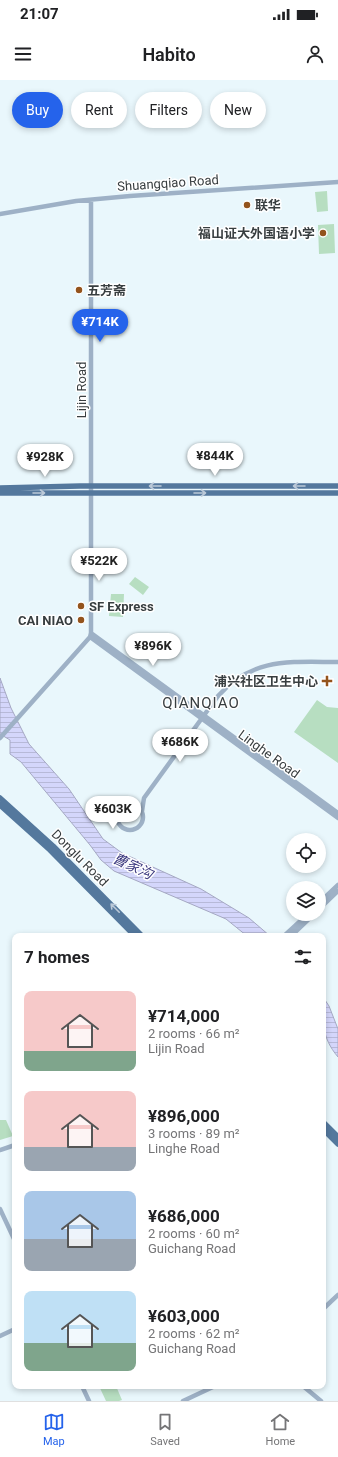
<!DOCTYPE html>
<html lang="en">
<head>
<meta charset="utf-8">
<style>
  :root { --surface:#fff; --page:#f2f2f2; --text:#202124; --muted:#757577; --line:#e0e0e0; --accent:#2563eb }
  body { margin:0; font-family:Roboto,"Noto Sans SC",sans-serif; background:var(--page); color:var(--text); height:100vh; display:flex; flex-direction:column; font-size:15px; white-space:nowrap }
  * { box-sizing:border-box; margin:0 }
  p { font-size:13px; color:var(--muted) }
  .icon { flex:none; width:22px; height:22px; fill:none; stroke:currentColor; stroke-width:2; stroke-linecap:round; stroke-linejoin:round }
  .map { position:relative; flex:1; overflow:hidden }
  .sheet { position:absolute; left:12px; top:853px; width:314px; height:456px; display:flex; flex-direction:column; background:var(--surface); border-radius:8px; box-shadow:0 2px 6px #0003 }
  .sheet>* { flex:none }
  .top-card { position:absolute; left:12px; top:12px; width:314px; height:36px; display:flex; gap:8px }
  .tools { position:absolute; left:286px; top:753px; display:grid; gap:8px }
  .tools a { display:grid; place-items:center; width:40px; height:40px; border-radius:50%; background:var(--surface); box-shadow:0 2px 6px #0003; font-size:20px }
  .price { position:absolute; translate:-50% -34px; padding:0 9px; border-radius:14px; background:#fff; color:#222; font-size:13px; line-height:26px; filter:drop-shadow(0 1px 2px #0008) }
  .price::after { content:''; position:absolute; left:50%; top:24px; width:12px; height:9px; margin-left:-6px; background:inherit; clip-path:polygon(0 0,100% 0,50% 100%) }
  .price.selected { background:var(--accent); color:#fff }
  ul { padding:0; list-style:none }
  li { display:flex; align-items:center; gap:12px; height:100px; padding:0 12px }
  li span { display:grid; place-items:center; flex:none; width:112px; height:80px; border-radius:8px; color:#555 }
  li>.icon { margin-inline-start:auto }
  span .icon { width:48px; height:48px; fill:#fffc; stroke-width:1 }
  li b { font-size:17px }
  h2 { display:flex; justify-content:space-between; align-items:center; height:48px; padding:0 12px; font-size:17px }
  .tag { padding:0 14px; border-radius:18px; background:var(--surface); box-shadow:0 2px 6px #0003; font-size:14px; line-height:36px }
  .tag.selected { background:var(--accent); color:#fff }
  .status { display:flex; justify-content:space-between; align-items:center; height:28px; padding:0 20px; background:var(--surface); direction:ltr }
  .status svg { height:11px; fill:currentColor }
  header { display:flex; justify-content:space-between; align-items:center; height:52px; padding:0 12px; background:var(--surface); font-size:18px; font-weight:600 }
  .dock { display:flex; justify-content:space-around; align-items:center; height:56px; border-top:1px solid var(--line); background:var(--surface); font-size:11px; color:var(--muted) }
  .dock a { display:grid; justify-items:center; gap:2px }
  .dock .selected { color:var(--accent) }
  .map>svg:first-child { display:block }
  .park { fill:#b7dec1 }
  .water { fill:url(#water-rules); stroke:#a5a8c3 }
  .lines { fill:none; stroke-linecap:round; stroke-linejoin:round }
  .minor { stroke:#9eb1c6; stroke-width:4.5 }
  .major { stroke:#54789d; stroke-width:5.5 }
  .oneway { stroke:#bbc9d8 }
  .poi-dot { fill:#93531c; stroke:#fff; stroke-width:1.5 }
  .labels { text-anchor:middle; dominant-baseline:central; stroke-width:3; stroke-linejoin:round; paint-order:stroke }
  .street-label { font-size:13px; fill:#383e40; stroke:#fff }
  .poi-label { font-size:13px; font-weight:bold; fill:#383e40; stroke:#fff; text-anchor:start }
  .water-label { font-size:14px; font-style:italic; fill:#3e3b80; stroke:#fff }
  .quarter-label { font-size:15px; letter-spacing:1px; fill:#383e40; stroke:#fff }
</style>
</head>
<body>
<div class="status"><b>21:07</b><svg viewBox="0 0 49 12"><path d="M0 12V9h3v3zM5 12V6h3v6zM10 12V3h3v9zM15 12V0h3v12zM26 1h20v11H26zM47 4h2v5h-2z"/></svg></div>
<header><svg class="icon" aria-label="menu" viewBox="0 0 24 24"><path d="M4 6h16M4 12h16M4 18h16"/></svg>Habito<svg class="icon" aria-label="person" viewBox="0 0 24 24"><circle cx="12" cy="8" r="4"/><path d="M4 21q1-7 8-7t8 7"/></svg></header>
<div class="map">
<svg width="338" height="1321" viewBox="0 0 338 1321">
  <defs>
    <pattern id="water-rules" width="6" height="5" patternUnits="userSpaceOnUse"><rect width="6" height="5" fill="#d4d6fb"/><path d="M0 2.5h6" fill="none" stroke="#b7b9d8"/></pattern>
  </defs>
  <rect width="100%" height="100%" fill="#e9f7fc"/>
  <path class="park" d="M327,111L328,131L317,132L315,112Z
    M334,144L335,173L319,174L318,145Z
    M135,497L149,507L143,515L129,504Z
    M111,514H124L123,537L109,536Z
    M317,620L327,627L338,628V683L294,652Z
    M0,1040H6L13,1056L0,1060Z
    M99,1306H116L122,1320L119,1321H106Z"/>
  <path class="water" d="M0,598L11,628L29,664L69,709L103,759L122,773L201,809L249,838L270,856H247L226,839L114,791L101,780L90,765L21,682L10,674V660L0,654Z
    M323,917L329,926L338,949V977C321,957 323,941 323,917Z"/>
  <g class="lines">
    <path class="minor" d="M0,134L76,121L130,116L338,102
      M91,553L338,733
      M90,557L338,738
      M0,658L90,557L91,553V120
      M117 737a13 13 0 1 1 26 0a13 13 0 1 1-26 0Z
      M142,731L144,718L218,616C253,577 290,582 338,582
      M319,823L338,805
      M319,829L338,811
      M284,856L308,834
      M291,856L314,834
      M0,1070L15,1065
      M0,1129L15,1161
      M323,1229L338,1215
      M0,1256L15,1249
      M82,1306L89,1321
      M303,1306L321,1321
      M183,1321L215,1306"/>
    <path class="major" d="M0,408L80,406H338
      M0,413H338
      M0,718L53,766L142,856
      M0,725L50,770L135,856
      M323,1042L338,1057
      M323,1049L338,1064"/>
  </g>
  <defs><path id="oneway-shaft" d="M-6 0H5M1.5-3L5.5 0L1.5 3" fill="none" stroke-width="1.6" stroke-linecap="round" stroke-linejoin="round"/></defs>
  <g class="oneway">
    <use href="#oneway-shaft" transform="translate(155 406) rotate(180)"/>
    <use href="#oneway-shaft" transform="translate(299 406) rotate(-180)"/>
    <use href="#oneway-shaft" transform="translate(39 413)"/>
    <use href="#oneway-shaft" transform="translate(200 413)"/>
    <use href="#oneway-shaft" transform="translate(115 828) rotate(-135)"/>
  </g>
  <g class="poi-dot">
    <circle cx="247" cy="125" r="4"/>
    <circle cx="323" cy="153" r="4"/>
    <circle cx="79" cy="210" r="4"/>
    <circle cx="81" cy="526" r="4"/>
    <circle cx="81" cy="540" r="4"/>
    <path d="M325 595h4v4h4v4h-4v4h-4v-4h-4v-4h4z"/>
  </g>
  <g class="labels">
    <g class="street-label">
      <text transform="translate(168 103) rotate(-4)">Shuangqiao Road</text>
      <text transform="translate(81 310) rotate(-90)">Lijin Road</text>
      <text transform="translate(269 674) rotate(36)">Linghe Road</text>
      <text transform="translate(80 778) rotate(45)">Donglu Road</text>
    </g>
    <g class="poi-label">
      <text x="255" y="125">联华</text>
      <text x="315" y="153" text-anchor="end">福山证大外国语小学</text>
      <text x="87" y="210">五芳斋</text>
      <text x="89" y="526">SF Express</text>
      <text x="73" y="540" text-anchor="end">CAI NIAO</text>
      <text x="318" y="601" text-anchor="end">浦兴社区卫生中心</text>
    </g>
    <g class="water-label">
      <text transform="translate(133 786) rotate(25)">曹家沟</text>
    </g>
    <g class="quarter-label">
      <text x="201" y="623">QIANQIAO</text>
    </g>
  </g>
</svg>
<div class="tools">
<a><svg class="icon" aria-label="locate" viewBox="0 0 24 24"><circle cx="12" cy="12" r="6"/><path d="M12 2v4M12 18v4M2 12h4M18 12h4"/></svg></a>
<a><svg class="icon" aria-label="layers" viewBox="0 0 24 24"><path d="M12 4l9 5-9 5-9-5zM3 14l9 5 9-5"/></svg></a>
</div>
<b class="price selected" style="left:100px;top:263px">¥714K</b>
<b class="price" style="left:215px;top:397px">¥844K</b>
<b class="price" style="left:45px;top:398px">¥928K</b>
<b class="price" style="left:99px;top:502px">¥522K</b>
<b class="price" style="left:153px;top:587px">¥896K</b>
<b class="price" style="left:180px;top:683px">¥686K</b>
<b class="price" style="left:113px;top:750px">¥603K</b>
<div class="top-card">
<a class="tag selected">Buy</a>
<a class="tag">Rent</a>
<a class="tag">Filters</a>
<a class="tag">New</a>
</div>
<section class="sheet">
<h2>7 homes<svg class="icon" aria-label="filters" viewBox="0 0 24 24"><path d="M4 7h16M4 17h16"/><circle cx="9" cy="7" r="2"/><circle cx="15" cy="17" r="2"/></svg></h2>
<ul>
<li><span style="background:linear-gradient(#f6c9c9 75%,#7fa58c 0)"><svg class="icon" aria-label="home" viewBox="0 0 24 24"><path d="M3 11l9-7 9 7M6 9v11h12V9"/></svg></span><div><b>¥714,000</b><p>2 rooms · 66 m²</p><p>Lijin Road</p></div></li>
<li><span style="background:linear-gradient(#f6c9c9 70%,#9aa5b1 0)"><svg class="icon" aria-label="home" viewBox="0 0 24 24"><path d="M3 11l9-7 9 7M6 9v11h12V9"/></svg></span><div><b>¥896,000</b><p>3 rooms · 89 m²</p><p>Linghe Road</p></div></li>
<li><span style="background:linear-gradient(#a9c7e8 60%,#9aa5b1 0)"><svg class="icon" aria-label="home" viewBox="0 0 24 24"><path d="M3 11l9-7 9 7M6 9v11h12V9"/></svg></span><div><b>¥686,000</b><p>2 rooms · 60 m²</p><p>Guichang Road</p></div></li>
<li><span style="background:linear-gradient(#bfe0f5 65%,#7fa58c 0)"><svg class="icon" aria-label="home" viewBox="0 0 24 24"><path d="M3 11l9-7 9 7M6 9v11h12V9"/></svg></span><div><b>¥603,000</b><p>2 rooms · 62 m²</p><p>Guichang Road</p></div></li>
</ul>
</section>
</div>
<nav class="dock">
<a class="selected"><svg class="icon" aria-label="map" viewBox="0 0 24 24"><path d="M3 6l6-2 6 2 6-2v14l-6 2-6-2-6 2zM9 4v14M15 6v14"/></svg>Map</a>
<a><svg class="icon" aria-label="saved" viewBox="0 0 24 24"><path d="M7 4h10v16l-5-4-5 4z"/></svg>Saved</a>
<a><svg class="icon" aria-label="home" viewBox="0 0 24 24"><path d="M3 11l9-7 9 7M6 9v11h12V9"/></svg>Home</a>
</nav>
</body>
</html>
